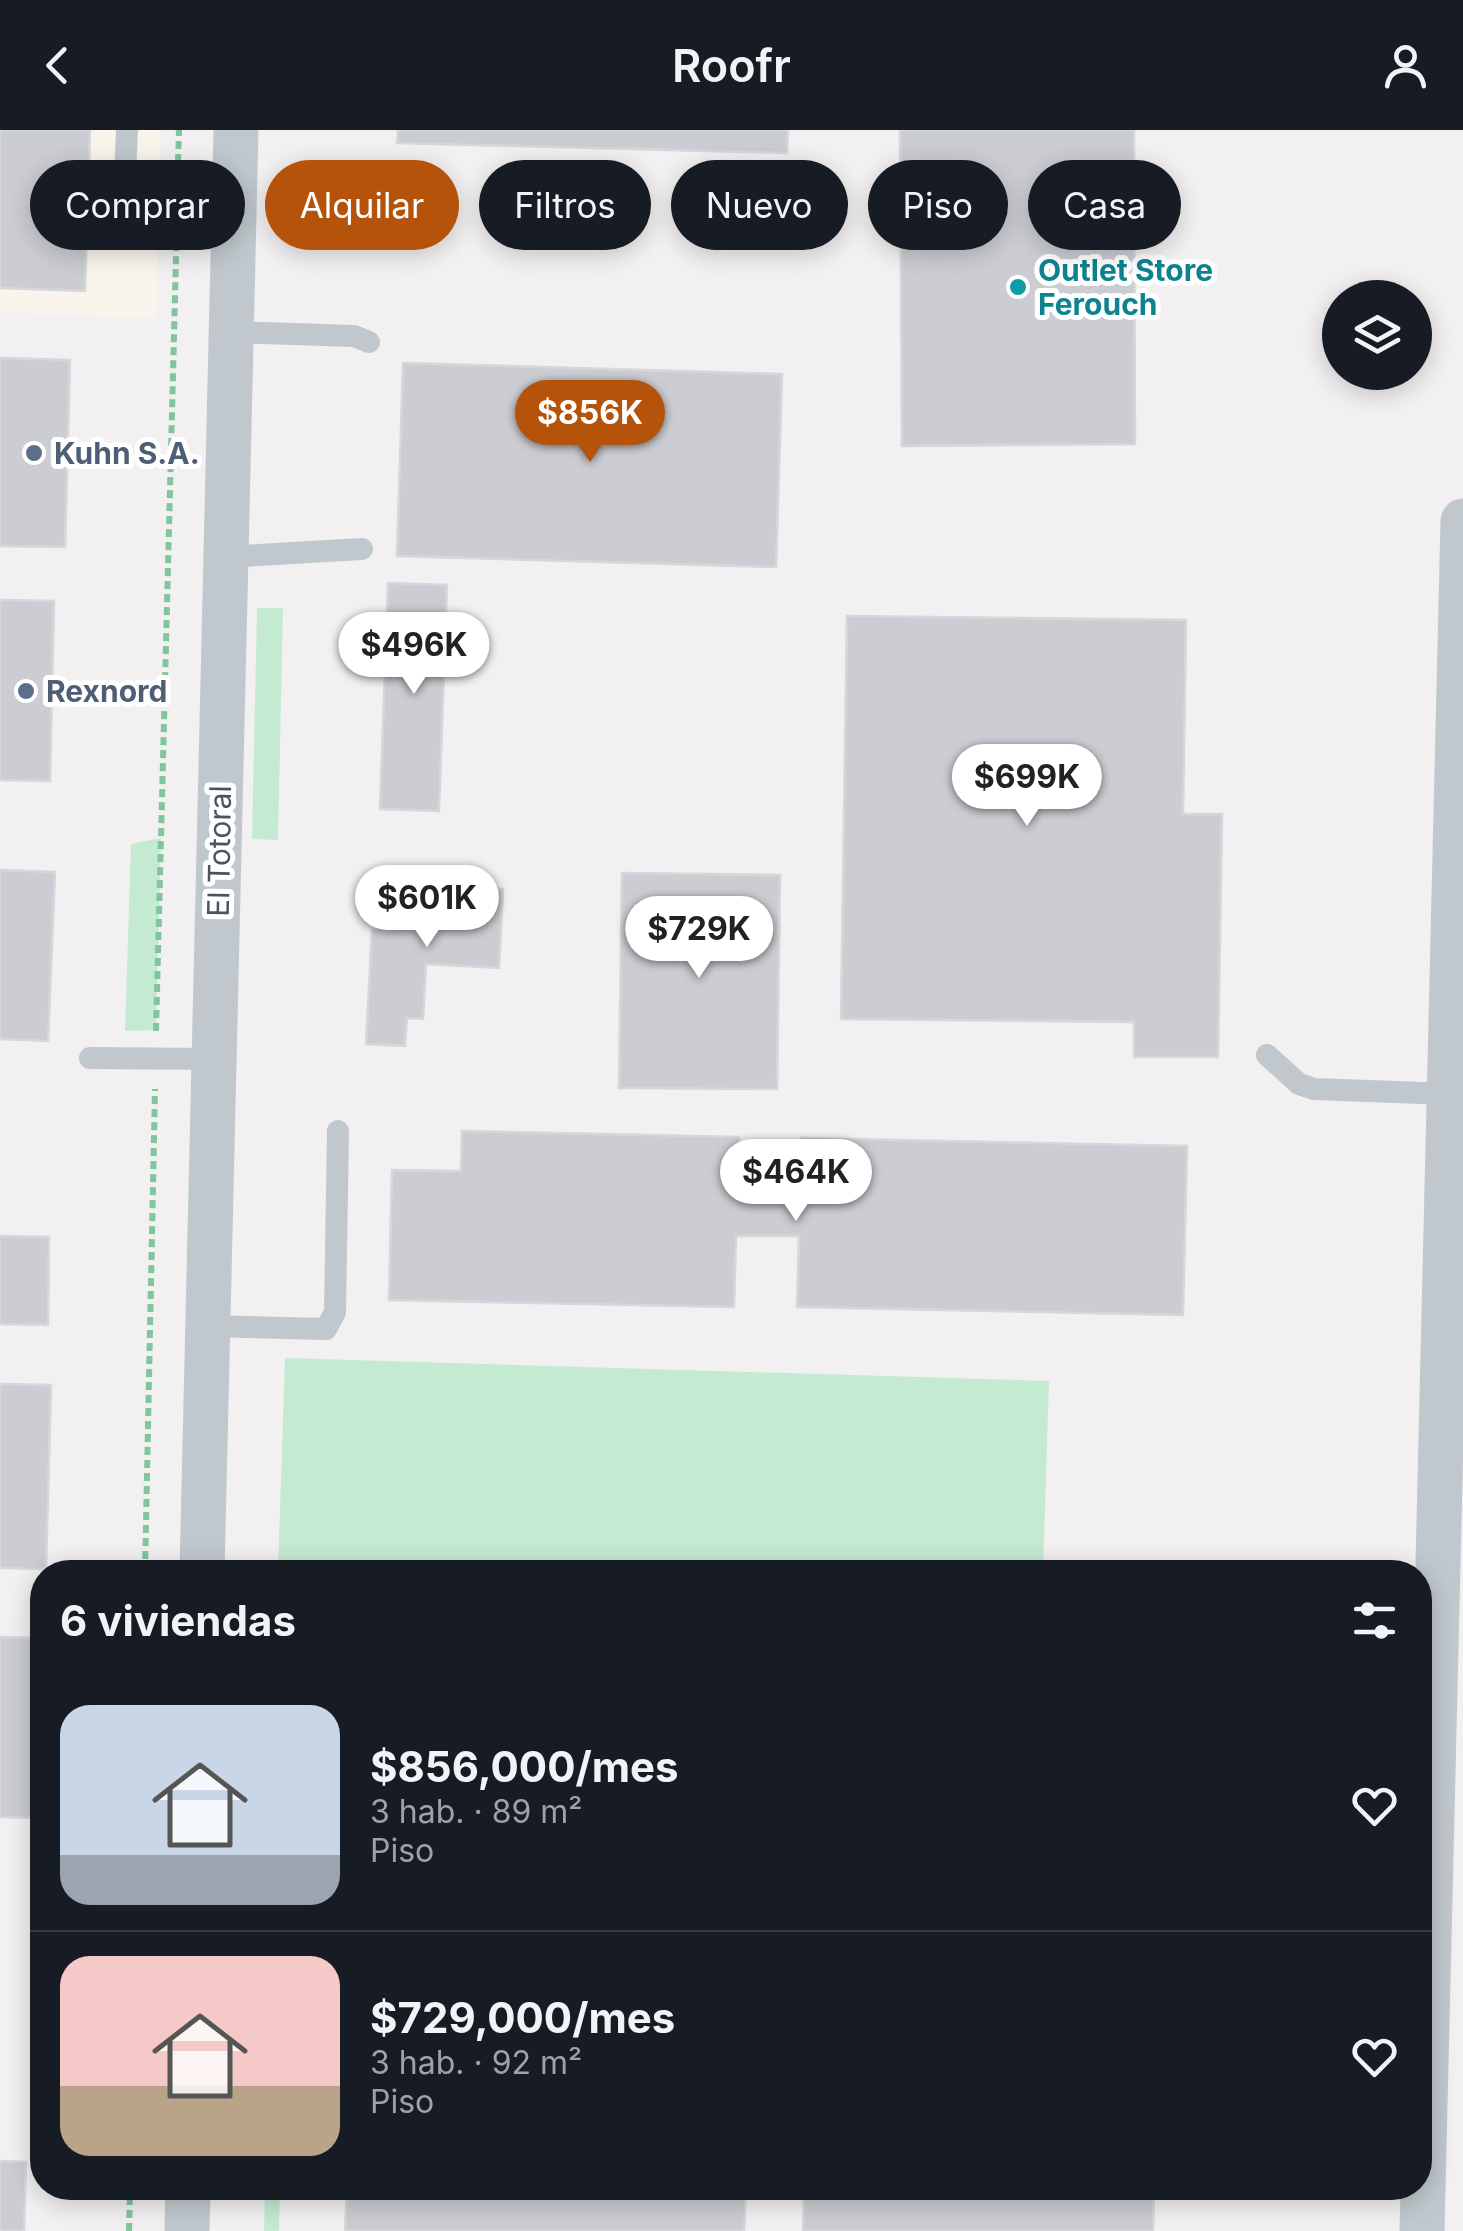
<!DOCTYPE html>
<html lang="es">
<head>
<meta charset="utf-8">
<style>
  :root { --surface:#171b24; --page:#20242c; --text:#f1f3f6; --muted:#9ea1a6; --line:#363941; --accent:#b45309 }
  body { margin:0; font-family:Inter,sans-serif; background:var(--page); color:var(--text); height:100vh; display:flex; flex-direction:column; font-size:38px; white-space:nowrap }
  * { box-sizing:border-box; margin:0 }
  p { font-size:32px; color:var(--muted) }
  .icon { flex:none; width:55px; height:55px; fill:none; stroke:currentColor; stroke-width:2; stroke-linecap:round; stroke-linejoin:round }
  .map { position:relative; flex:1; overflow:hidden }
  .sheet { position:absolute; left:30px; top:1430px; width:1402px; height:640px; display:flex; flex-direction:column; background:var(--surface); border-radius:40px; box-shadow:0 5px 25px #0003 }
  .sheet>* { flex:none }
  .hud { position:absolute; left:30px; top:30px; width:1405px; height:90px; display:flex; gap:20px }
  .buttons { position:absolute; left:1322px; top:150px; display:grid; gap:20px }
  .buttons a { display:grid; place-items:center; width:110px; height:110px; border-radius:50%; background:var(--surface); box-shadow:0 5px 25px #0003; font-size:50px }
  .price { position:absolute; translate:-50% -85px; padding:0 22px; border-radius:35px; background:#fff; color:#222; font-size:32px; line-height:65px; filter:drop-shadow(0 2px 5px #0008) }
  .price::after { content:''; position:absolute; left:50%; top:60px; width:30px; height:22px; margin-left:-15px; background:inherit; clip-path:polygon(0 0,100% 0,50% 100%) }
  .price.selected { background:var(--accent); color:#fff }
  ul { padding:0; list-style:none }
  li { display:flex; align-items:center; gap:30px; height:250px; padding:0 30px }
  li+li { border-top:2px solid var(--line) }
  li span { display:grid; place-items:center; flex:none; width:280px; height:200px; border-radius:30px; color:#555 }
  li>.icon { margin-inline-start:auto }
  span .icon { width:120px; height:120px; fill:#fffc; stroke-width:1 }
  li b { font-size:42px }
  h2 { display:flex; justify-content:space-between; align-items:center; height:120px; padding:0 30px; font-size:42px }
  .chip { padding:0 35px; border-radius:45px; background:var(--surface); box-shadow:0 5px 25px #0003; font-size:35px; line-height:90px }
  .chip.selected { background:var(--accent); color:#fff }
  header { display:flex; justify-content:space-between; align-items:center; height:130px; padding:0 30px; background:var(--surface); font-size:45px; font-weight:600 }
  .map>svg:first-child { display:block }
  .commercial { fill:#faf5ec }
  .green { fill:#c4ebd1 }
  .building { fill:#cbcdd2; stroke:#d5d7db; stroke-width:2.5 }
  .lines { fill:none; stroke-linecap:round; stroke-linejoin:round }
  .path { stroke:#80c59e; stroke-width:6; stroke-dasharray:8 5; stroke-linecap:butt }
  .service { stroke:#c0c8cd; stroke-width:22 }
  .minor { stroke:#c0c8cd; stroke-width:45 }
  .culture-dot { fill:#0f9aa8; stroke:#fff; stroke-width:4 }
  .service-dot { fill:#5c6f8a; stroke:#fff; stroke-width:4 }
  .labels { text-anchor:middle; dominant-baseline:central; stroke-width:10; stroke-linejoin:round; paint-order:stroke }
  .culture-label { font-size:30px; font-weight:bold; fill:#0d838f; stroke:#fff; text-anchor:start }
  .service-label { font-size:30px; font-weight:bold; fill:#4e5e75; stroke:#fff; text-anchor:start }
  .street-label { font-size:30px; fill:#4a545c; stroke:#fff }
</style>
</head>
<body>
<header><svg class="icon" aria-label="back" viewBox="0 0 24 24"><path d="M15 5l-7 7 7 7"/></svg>Roofr<svg class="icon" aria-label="person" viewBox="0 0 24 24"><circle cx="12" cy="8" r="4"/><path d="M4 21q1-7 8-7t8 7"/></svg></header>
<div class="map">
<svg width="1463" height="2101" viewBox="0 0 1463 2101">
  <rect width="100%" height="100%" fill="#f2f0f1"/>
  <path class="commercial" d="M0,0H160L156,188L0,182Z"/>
  <path class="green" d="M257,478H283L278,710L252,709Z
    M161,708L156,900L125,901L131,714Z
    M285,1228L1049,1251L1043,1442H278Z
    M265,2058H280L279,2101H264Z"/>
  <path class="building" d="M0,0H90L85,161L0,158Z
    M398,0H788L787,23L397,13Z
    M900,0H1134L1135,314L902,316Z
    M0,228L70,230L65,417L0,416Z
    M403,233L782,244L776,437L397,426Z
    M388,453L447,455L439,681L380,679Z
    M0,470L54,471L50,651L0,650Z
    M847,486L1186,490L1183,684H1222L1218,927H1134V892L841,889Z
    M0,740L55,742L48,911L0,909Z
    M622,743L780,745L777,959L619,958Z
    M396,754L503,759L499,838L426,834L423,889L407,888L405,916L366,914L372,800H393Z
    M462,1001L739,1007L738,1054L800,1055L801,1008L1187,1016L1183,1185L797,1177L799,1106H736L734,1177L389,1170L392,1040L461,1041Z
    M0,1106L49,1107L48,1195L0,1194Z
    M0,1254L51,1255L46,1439L0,1438Z
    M0,1507L42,1508L36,1688L0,1687Z
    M0,2031L26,2032L24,2101H0Z
    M347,2058H746L744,2101H345Z
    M804,2058H1154L1153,2101H803Z"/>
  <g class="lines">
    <path class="path" d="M178,32L179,0
      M156,901L177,89
      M145,1442L155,959
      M129,2101L130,2058"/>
    <path class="service" d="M127,0L125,46L136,58L178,62L234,60
      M231,202L354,206L369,212
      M226,427L362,419
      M1267,925L1299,954L1314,959L1449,964
      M90,928L214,929
      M208,1196L326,1199L335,1182L338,1001"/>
    <path class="minor" d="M202,1442L236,0
      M187,2101L188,2058
      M1422,2101L1463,391"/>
  </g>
  <circle class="culture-dot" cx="1018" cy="157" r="10"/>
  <g class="service-dot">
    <circle cx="34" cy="323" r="10"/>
    <circle cx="26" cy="561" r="10"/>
  </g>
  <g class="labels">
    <g class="culture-label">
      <text x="1038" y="140">Outlet Store<tspan x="1038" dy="34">Ferouch</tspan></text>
    </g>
    <g class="service-label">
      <text x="54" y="323">Kuhn S.A.</text>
      <text x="46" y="561">Rexnord</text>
    </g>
    <g class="street-label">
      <text transform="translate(219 721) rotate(-89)">El Totoral</text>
    </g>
  </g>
</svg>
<div class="buttons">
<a><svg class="icon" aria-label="layers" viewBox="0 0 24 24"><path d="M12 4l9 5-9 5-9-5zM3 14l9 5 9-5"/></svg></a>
</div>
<b class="price selected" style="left:590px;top:335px">$856K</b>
<b class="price" style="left:414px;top:567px">$496K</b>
<b class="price" style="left:1027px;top:699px">$699K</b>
<b class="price" style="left:427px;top:820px">$601K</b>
<b class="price" style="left:699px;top:851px">$729K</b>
<b class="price" style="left:796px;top:1094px">$464K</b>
<div class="hud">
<a class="chip">Comprar</a>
<a class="chip selected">Alquilar</a>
<a class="chip">Filtros</a>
<a class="chip">Nuevo</a>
<a class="chip">Piso</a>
<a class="chip">Casa</a>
</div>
<section class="sheet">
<h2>6 viviendas<svg class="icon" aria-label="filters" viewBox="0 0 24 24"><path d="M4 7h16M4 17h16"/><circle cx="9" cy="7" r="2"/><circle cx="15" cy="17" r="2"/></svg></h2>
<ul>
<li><span style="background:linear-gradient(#c9d6e8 75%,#9aa5b1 0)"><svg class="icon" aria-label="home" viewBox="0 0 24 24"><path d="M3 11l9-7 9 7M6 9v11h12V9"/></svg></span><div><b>$856,000/mes</b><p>3 hab. · 89 m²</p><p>Piso</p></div><svg class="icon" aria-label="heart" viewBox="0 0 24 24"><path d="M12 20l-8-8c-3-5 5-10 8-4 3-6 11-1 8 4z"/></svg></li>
<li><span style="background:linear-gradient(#f6c9c9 65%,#b9a48a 0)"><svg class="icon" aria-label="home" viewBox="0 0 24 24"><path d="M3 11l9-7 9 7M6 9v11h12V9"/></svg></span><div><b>$729,000/mes</b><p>3 hab. · 92 m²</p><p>Piso</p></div><svg class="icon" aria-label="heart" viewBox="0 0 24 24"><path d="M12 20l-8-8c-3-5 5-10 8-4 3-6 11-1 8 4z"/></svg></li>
</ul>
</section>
</div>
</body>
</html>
